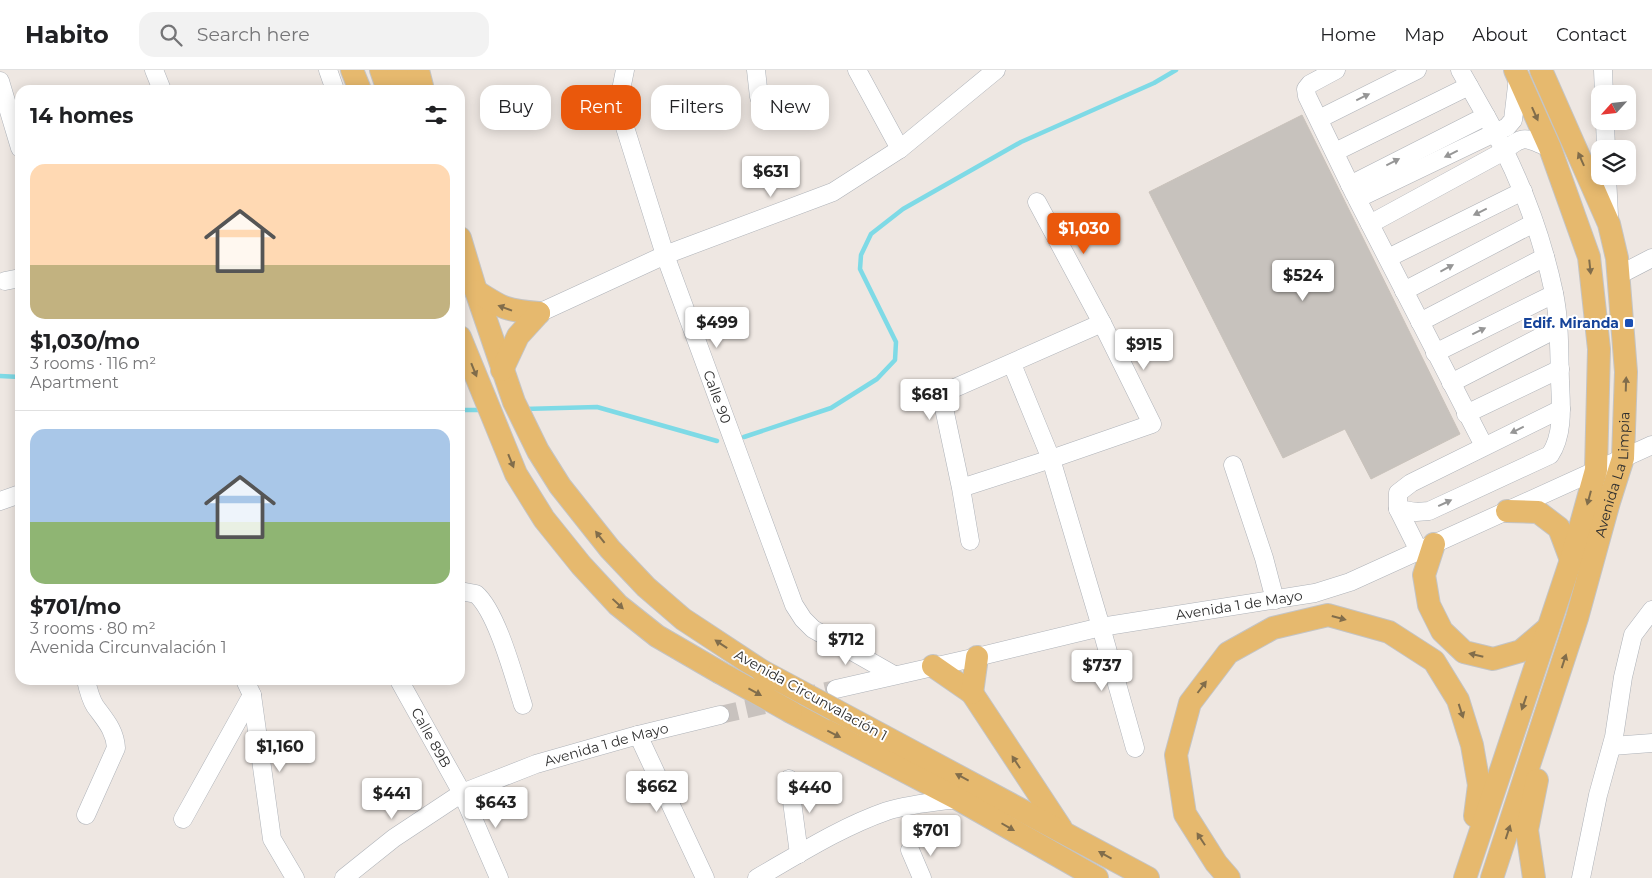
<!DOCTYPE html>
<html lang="en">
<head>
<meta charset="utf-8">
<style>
  :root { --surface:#fff; --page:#f2f2f2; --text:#202124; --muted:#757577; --line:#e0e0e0; --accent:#ea580c }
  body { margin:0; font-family:Montserrat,sans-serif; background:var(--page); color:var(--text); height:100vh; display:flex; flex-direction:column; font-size:19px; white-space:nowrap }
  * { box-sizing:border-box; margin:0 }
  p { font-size:16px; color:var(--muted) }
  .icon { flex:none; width:28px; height:28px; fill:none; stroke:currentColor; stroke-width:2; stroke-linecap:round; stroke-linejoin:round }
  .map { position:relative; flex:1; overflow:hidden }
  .side { position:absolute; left:15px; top:15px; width:450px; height:600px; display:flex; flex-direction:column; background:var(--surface); border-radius:15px; box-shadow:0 2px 12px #0003 }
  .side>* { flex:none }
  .hud { position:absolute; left:480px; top:15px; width:475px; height:45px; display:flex; gap:10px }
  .needle { width:32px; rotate:243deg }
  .tools { position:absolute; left:1591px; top:15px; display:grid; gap:10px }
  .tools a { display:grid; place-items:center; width:45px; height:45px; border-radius:10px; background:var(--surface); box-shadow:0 2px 12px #0003; font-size:25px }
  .price { position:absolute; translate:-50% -42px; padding:0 11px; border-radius:5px; background:#fff; color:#222; font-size:16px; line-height:32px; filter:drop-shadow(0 1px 2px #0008) }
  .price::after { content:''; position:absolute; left:50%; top:30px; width:15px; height:11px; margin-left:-8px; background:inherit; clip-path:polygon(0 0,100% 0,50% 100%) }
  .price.on { background:var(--accent); color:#fff }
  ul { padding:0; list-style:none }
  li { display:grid; align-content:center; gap:10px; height:265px; padding:0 15px }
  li+li { border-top:1px solid var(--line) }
  li span { display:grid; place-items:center; height:155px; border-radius:15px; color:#555 }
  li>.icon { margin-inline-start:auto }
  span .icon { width:90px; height:90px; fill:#fffc; stroke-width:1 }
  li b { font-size:21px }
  h2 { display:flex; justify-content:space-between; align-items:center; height:60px; padding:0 15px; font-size:21px }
  .chip { padding:0 18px; border-radius:15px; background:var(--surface); box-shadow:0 2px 12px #0003; font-size:18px; line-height:45px }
  .chip.on { background:var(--accent); color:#fff }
  header { display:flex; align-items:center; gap:30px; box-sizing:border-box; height:70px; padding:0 25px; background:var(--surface); border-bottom:1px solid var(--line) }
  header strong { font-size:24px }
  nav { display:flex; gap:28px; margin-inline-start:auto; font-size:18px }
  .search { width:350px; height:45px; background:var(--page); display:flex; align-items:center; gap:12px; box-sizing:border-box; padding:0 18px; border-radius:15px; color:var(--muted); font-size:19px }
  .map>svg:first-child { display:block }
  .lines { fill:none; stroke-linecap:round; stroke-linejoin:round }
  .stream { stroke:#7edae6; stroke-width:4.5 }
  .building { fill:#c7c2bd; stroke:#c9c2bb }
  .minor-tunnel { stroke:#c8c2be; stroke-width:18; stroke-dasharray:18 9; stroke-linecap:butt }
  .minor-casing { stroke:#aeb2b8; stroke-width:19 }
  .major-casing { stroke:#c4c4c4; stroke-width:24 }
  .minor { stroke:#fff; stroke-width:18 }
  .major { stroke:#e6b96e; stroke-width:22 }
  .major-bridge-casing { stroke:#c4c4c4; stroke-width:24; stroke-linecap:butt }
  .major-bridge { stroke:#e6b96e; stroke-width:22 }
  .oneway { fill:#969696 }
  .oneway2 { fill:#816d4b }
  .transit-dot { fill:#1a4fb4; stroke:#fff; stroke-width:2 }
  .labels { text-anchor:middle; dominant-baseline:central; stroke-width:4; stroke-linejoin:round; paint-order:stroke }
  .transit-label { font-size:14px; font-weight:bold; fill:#164399; stroke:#fff; text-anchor:end }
  .street-label { font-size:14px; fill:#2e2e2e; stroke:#fff }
</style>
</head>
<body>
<header>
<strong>Habito</strong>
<div class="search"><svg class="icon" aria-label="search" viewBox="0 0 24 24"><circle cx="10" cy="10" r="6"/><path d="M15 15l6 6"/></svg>Search here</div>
<nav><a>Home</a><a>Map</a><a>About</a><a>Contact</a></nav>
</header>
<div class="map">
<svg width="1652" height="808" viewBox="0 0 1652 808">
  <rect width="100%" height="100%" fill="#eee7e2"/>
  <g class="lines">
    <path class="stream" d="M0,306L20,307
      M524,339L597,337L717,371
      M460,340H484
      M744,367L831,338L877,309L895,290L896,272L860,199L861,185L871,164L903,139L1021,72L1154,13L1176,0"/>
  </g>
  <path class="building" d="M1302,45L1460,364L1371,409L1345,359L1283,388L1149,122Z"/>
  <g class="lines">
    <path class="minor-tunnel" d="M720,645L836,619"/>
    <g class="minor-casing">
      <g id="minor">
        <path d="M154,0L162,20"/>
        <path d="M328,0L335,20"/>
        <path id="s1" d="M625,0L618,35L665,185L794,535L803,549L813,559L894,605"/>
        <path d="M756,0L759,27"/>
        <path d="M857,0L900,79"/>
        <path d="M1336,0L1310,14L1306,19L1307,26L1355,125"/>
        <path d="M1603,0L1604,24"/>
        <path d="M0,11L20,78"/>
        <path d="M1319,49L1417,0"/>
        <path d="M1605,51L1606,79"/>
        <path d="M1335,82L1469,16"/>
        <path d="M1607,106L1609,146"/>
        <path d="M1350,115L1486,46L1460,0"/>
        <path d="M1037,132L1102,253"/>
        <path d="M1370,154L1504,81C1525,63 1526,69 1550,78"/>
        <path d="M1388,188L1523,121"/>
        <path d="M1619,205L1652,188"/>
        <path d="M5,211L20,208"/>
        <path d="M1404,221L1534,153"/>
        <path d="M539,243L665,185L833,122L900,79L996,0"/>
        <path d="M1420,252L1545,187"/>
        <path d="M1435,283L1554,224"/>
        <path d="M1012,294L1051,389L1101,557L1135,678"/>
        <path d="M1451,313L1558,258"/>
        <path d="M1466,344L1560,299"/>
        <path d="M1484,376L1357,129L1507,57L1513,50L1518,7"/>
        <path d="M1233,395L1264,488L1275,530"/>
        <path d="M961,418L1051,389L1152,354L1102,253L941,324L961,418L970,471"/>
        <path d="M0,431L20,424"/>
        <path d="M1398,439L1416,442L1429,441L1550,385C1564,364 1561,335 1560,311C1559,282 1560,252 1554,223C1541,161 1517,101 1486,46"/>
        <path d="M1419,481L1398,439V423L1411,413L1561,339"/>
        <path d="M460,521L476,524C497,542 514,607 523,635"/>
        <path d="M86,610C88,619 90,628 95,636C105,650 115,660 116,678L86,745"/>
        <path d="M245,610L252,625L272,769L295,808"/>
        <path id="s2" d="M399,610L462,723L499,808"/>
        <path id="s3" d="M836,619L977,587L1101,557L1315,523L1350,512L1652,375"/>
        <path d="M638,665L705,808"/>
        <path d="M1612,676L1652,673"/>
        <path d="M789,709L799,784"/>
        <path d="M183,749L252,625"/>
        <path d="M910,780L922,808"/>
        <path id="s4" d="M344,808L394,768L462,723L536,694L638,665L720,645"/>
        <path d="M757,808C799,784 841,757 887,741C910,734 934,732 958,729"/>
        <path d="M1581,808L1598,725L1614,667L1623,607L1633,565L1652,540"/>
      </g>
    </g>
    <g class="major-casing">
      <g id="major">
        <path d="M352,0L360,20"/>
        <path d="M381,0L388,20"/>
        <path d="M398,0L404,20"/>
        <path d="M418,0L423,20"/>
        <path d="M460,168L476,221L514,332L538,381L560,416L610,479L646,517L683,549L762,601"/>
        <path d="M476,221C502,238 507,241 539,243"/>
        <path d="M460,267L516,404L544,449L581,495L618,535L657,566L719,602"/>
        <path d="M502,300L518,266L539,243"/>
        <path d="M1507,441L1538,442L1559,458L1571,490"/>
        <path d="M1434,474L1424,505L1429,535L1442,561L1464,582L1493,589L1521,581L1548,558"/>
        <path d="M933,596L972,623L1061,758"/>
        <path d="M972,623L977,587"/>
        <path d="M835,640L1148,808"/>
        <path d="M791,642L958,729L1097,808"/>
        <path d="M1229,808L1216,793L1185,744L1176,685L1190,633L1228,583L1273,558L1328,545L1389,562L1434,591L1458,630L1472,675L1479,715L1475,746"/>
        <path d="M1465,808L1571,490L1596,400L1599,279L1589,187L1550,78L1515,0"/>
        <path id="s5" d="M1492,808L1577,548L1609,432L1623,388L1626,302L1617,188L1609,154L1541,0"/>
        <path d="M1534,808L1527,760L1537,710"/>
      </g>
    </g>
    <use href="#minor" class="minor"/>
    <use href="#major" class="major"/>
    <g class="major-bridge-casing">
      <path id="major-bridge" d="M762,601L835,640
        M719,602L791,642"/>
    </g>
    <use href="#major-bridge" class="major-bridge"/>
  </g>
  <defs><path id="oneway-solid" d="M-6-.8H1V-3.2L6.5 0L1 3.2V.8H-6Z" transform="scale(1.25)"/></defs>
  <g class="oneway">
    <use href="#oneway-solid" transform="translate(1363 27) rotate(-26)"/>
    <use href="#oneway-solid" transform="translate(1451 84) rotate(154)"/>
    <use href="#oneway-solid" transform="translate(1393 92) rotate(-27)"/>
    <use href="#oneway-solid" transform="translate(1480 142) rotate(154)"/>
    <use href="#oneway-solid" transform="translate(1447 198) rotate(-28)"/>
    <use href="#oneway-solid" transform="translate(1479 261) rotate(-26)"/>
    <use href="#oneway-solid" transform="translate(1517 360) rotate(154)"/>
    <use href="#oneway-solid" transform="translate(1445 433) rotate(-25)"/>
  </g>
  <g class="oneway2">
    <use href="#oneway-solid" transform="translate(1535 44) rotate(66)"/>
    <use href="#oneway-solid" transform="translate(1581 89) rotate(-114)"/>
    <use href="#oneway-solid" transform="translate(1590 197) rotate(84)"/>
    <use href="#oneway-solid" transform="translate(505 238) rotate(-160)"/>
    <use href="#oneway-solid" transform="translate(474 300) rotate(68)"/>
    <use href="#oneway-solid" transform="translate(1626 314) rotate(-88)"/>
    <use href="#oneway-solid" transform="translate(511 391) rotate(68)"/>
    <use href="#oneway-solid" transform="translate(1589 428) rotate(105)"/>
    <use href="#oneway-solid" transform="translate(600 467) rotate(-128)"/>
    <use href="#oneway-solid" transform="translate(618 534) rotate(43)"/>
    <use href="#oneway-solid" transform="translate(1339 548) rotate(15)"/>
    <use href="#oneway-solid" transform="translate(721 574) rotate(-146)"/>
    <use href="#oneway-solid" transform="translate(1476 585) rotate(-167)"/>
    <use href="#oneway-solid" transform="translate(1564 591) rotate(-72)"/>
    <use href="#oneway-solid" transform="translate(1202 617) rotate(-53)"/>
    <use href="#oneway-solid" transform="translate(755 622) rotate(29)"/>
    <use href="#oneway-solid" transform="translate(1524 633) rotate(109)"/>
    <use href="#oneway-solid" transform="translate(1461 641) rotate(72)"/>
    <use href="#oneway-solid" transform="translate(834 664) rotate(27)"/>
    <use href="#oneway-solid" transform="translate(1016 692) rotate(-123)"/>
    <use href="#oneway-solid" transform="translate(962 707) rotate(-152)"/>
    <use href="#oneway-solid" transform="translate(1008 757) rotate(30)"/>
    <use href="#oneway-solid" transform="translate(1508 762) rotate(-72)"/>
    <use href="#oneway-solid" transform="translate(1201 769) rotate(-123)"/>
    <use href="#oneway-solid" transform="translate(1105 785) rotate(-151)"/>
  </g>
  <rect class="transit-dot" x="1624" y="248" width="10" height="10" rx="2.5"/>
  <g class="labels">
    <g class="transit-label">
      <text x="1619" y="253">Edif. Miranda</text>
    </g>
    <g class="street-label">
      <text stroke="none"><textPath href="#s1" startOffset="344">Calle 90</textPath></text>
      <text stroke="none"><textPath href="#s5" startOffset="422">Avenida La Limpia</textPath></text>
      <text stroke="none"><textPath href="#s3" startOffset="412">Avenida 1 de Mayo</textPath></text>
      <text transform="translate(811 625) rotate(29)">Avenida Circunvalación 1</text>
      <text stroke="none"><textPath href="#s2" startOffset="66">Calle 89B</textPath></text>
      <text stroke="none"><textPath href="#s4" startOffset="298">Avenida 1 de Mayo</textPath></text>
    </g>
  </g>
</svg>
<div class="tools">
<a><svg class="needle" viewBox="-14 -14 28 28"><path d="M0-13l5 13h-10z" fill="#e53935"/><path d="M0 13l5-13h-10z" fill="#757577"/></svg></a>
<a><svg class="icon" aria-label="layers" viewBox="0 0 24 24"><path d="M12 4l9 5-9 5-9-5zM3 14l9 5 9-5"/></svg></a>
</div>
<b class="price" style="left:771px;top:128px">$631</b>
<b class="price on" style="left:1084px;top:185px">$1,030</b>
<b class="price" style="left:1303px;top:232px">$524</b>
<b class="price" style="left:717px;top:279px">$499</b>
<b class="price" style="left:1144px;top:301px">$915</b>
<b class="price" style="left:930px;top:351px">$681</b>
<b class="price" style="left:846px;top:596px">$712</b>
<b class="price" style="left:1102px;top:622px">$737</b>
<b class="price" style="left:280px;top:703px">$1,160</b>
<b class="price" style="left:657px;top:743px">$662</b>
<b class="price" style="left:810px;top:744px">$440</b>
<b class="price" style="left:392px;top:750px">$441</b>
<b class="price" style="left:496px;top:759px">$643</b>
<b class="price" style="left:931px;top:787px">$701</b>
<div class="hud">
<a class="chip">Buy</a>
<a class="chip on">Rent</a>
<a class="chip">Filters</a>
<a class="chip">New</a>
</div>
<section class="side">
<h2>14 homes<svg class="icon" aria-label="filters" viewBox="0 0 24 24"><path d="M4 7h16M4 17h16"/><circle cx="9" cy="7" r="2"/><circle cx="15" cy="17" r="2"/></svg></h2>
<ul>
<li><span style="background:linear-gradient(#ffd9b3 65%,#c2b280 0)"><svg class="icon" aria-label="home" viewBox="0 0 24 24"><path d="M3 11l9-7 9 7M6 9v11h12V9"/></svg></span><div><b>$1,030/mo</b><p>3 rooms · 116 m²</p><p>Apartment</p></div></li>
<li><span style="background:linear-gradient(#a9c7e8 60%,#8fb573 0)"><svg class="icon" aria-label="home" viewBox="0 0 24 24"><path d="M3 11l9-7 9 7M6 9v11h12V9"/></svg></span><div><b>$701/mo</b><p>3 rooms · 80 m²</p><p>Avenida Circunvalación 1</p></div></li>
</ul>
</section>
</div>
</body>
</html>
